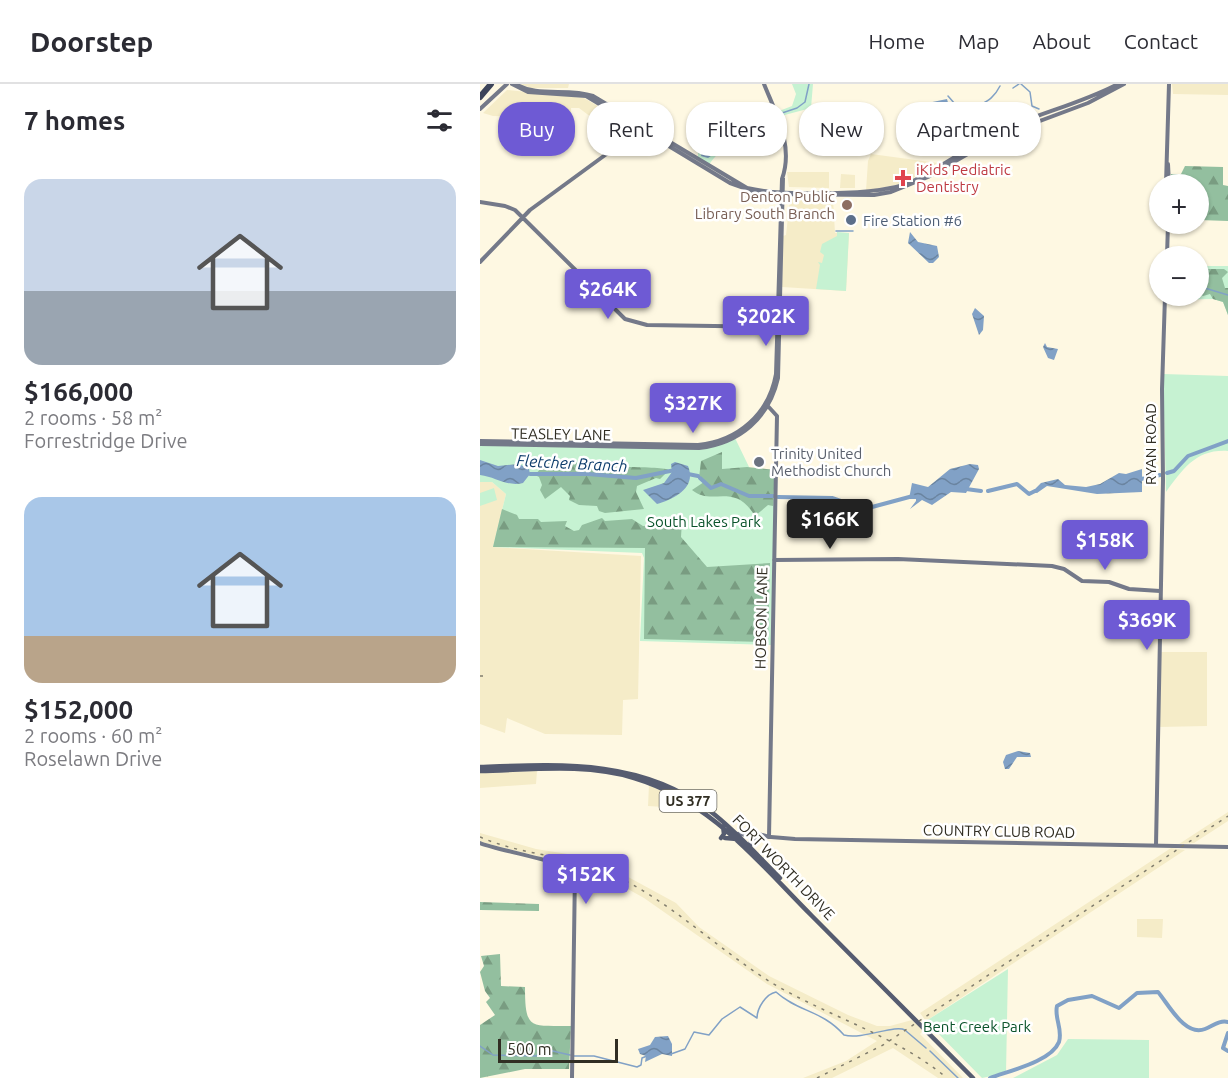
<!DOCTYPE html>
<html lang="en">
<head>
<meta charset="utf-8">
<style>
  :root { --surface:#fff; --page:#f2f2f3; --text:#2b2b33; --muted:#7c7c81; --line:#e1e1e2; --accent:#6e5ad4 }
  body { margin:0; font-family:Ubuntu,sans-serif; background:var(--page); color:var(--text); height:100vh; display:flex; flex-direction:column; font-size:22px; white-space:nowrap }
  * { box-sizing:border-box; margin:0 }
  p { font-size:20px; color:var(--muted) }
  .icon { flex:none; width:33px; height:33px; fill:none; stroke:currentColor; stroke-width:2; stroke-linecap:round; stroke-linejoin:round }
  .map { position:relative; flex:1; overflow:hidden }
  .side { display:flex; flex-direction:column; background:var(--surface); width:480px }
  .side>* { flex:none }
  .banner { position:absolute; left:18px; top:18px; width:570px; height:54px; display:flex; gap:12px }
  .controls { position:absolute; left:669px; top:90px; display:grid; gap:12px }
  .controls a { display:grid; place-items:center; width:60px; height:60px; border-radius:50%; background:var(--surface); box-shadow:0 2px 4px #0004; font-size:30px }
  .scale { position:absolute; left:18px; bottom:15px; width:120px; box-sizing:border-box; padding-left:6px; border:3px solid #312e23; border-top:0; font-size:16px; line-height:21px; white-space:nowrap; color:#312e23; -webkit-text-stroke:4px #fff; paint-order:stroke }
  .price { position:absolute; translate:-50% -51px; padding:0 14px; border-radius:6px; background:var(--accent); color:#fff; font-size:20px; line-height:39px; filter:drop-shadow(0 2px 3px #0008) }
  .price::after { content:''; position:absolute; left:50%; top:36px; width:18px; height:14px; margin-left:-9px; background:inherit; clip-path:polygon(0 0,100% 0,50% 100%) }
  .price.on { background:#222; color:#fff }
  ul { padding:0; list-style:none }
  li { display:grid; align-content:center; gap:12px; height:318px; padding:0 24px }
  li span { display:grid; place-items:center; height:186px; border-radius:18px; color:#555 }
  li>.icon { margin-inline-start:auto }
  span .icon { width:108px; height:108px; fill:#fffc; stroke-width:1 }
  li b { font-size:26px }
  h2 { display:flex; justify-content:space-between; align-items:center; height:72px; padding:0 24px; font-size:26px }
  .chip { padding:0 21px; border-radius:24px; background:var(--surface); box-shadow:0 2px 4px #0004; font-size:21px; line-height:54px }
  .chip.on { background:var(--accent); color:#fff }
  header { display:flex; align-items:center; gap:36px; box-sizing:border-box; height:84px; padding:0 30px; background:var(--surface); border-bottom:2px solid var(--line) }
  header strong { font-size:28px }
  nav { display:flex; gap:33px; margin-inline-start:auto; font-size:21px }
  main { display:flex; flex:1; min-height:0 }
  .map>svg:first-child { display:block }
  .built { fill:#f5ecc8 }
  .green { fill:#c6f2d2 }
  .forest { fill:url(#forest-firs) }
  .water { fill:url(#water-waves) }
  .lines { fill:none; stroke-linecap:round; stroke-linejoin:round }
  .stream { stroke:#81a1c6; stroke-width:1.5 }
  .river { stroke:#81a1c6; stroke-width:4 }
  .secondary { stroke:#747989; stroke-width:4 }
  .primary { stroke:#565c70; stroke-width:4.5 }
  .highway { stroke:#3d4459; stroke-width:6 }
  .rail { stroke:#817d6d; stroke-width:1.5; stroke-dasharray:3 6; stroke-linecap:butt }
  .health-dot { fill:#e0444e; stroke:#fff; stroke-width:2 }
  .education-dot { fill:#8d6e63; stroke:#fff; stroke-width:2 }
  .service-dot { fill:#5c6f8a; stroke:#fff; stroke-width:2 }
  .worship-dot { fill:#6b7280; stroke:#fff; stroke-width:2 }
  .labels { text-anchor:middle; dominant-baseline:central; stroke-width:5; stroke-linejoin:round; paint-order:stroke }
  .shield { fill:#fff; stroke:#6f6d65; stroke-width:1.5 }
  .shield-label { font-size:14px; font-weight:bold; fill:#312e23 }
  .health-label { font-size:15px; fill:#be3a42; stroke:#fff; text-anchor:start }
  .education-label { font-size:15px; fill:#785e54; stroke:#fff; text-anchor:end }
  .service-label { font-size:15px; fill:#4e5e75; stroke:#fff; text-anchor:start }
  .street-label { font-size:15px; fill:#312e23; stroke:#fff }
  .worship-label { font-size:15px; fill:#5b616d; stroke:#fff; text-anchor:start }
  .park-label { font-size:15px; fill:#0a532b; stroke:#fff }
  .water-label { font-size:16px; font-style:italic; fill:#0e3d6c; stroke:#fff }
</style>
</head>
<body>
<header>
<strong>Doorstep</strong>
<nav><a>Home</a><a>Map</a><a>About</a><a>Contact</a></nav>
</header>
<main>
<section class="side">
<h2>7 homes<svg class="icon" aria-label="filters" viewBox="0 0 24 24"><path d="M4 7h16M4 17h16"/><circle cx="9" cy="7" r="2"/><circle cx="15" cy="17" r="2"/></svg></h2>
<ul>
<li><span style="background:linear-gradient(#c9d6e8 60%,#9aa5b1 0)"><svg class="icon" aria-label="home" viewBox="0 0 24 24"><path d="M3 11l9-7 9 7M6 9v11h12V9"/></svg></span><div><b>$166,000</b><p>2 rooms · 58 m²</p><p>Forrestridge Drive</p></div></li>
<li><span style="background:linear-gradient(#a9c7e8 75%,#b9a48a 0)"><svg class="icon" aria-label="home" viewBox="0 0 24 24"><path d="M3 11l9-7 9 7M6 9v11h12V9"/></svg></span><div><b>$152,000</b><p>2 rooms · 60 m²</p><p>Roselawn Drive</p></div></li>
</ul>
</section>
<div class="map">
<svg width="748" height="994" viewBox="0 0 748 994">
  <defs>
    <pattern id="forest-firs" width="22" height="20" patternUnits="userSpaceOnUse" patternTransform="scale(1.5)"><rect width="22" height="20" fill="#93bf9f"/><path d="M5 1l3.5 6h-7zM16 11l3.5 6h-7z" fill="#799c81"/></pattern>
    <pattern id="water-waves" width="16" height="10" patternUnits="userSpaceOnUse" patternTransform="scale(1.5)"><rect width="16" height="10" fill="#81a1c6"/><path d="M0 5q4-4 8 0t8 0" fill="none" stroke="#6a84a0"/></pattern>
  </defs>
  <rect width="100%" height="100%" fill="#fef8e2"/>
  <path class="built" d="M40,0H89L88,4H51Z
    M692,0H748V11L693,10Z
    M27,6L104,14L156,44L157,47L147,56L141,46L131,48L99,24H91V32L83,34L13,32L3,29Z
    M391,70L458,79L425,99L386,107L388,77Z
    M307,88H349V104L309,103Z
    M361,90L375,91V104H360Z
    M310,115H353L355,149H369L366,207L302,203L303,152L306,151Z
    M0,398H12L26,410L13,463L161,472L158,615L143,616L142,651L65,650L27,634L25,649L0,640Z
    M678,568H727V642L679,643Z
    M57,687L56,700L0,704V689Z
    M169,701L185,709L184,723L168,722Z
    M748,728V737L714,759L699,760Z
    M0,749L56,765L94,771L139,788L196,819L219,843L289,892L368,931L397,942H410L432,936L443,946L440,950L483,994H458L413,964L352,994H323L366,977L397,957L287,900L164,814L128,794L98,782L5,759L0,757Z
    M691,764L705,766L446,937L440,929Z
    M657,835H683L682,854L657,853Z"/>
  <path class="green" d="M312,0H333L331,24L282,37L278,45L280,51C259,52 240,64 229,81L218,73V57L229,60L243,52L253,54L262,50L263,31L292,25L294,29L312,22L316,10Z
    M357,148L369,149L366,207L336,205L340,181L338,178L342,179L344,171L340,168L342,160L357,152Z
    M719,182H748V231L743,218L733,215L686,216L687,212H718Z
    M683,290L748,292V367C716,365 703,385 686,408Z
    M255,354L270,385L295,386L291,561L160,557L164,474L162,469L13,463L26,410L12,398H0V360L214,364Z
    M14,404L17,416L0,422V409Z
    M528,885L526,989L502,994L446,937Z
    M588,955L669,956V994H533L577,971Z"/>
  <path class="forest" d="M33,33L55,35L54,55H32Z
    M705,82L743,83V101L748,102V137L719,136L718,100H692L691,90H701Z
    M718,185H744L748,188L742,194L745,204H748V231L743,218L733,215L730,210L723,212L719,209Z
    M242,368V385L267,383L295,386L293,422L288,421L275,432C254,397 232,423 212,406L224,398L219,394L221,377Z
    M61,377L95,380L96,377L99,382C111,383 184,382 189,386L180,395L176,394L157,402L156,408L164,425L125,429L119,427L117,422L99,421L89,416L90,412L81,403L65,415L60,406L62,401L59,393L55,391L61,384Z
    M22,425L37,431L39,435H58L61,438L87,437L85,442L94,447L99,446L102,441L122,434L125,437L152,435L163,442L191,440L196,432L202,437L201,453L227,483L290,479L288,558L164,555L165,464L13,463Z
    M0,818L59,820V827L0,826Z
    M20,870L21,902L45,903C45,948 51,941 91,942L89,985H45L0,994V941L15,931L6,918L10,914L5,907L0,888L4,882L1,872Z"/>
  <path class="water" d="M467,15L474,40L463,56H460L458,50L449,48L445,33L427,29L428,23Z
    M287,29L292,32L282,36L273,49L260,54L266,48L268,33Z
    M246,54L252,57L228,74L221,72L223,63Z
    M430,148L438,158L457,162L459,173L453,179H449L428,159Z
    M495,224L504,232L503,246L499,251L492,230Z
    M565,259L567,263L578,265L574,276L568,274L563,263Z
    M0,376L18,382L39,380L49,385L50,390L43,399C27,403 16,393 0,391Z
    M195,378L208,382C217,404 194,415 177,420L163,406L184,399L192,388L191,380Z
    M490,380L498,381L499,385L486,409L471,408L452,421L442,416L430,425L436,417V415H429L432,399L448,403L470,385Z
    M662,385V408L617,410L567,402L557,409L552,408L561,399L578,395L585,401L606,403L620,400L639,389L646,390Z
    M538,667L550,669L551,673H537L529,685H525L523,678L526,671Z
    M188,952L192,960V972L182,970L165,978L166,972L160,970L158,965L170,961L175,953Z"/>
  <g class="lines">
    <path class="stream" d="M541,0L550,8L552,22L559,25
      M533,4L539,0
      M468,12L475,20L491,28
      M299,30L317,24L325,18L329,0
      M252,56L260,53
      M464,57C481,53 478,40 488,30C500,18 511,20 520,2
      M356,147H373
      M718,202L748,211
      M426,947L446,964
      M0,962L13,971L56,972L64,965L90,971
      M450,967L478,994
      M191,970L205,965L214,948L229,951L242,935L260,923L277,934C277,924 286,910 296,908C318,928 342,926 364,951C383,956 415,940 425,946
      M94,972H114L157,983L161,981L162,974L167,972"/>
    <path class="river" d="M687,389L694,387L708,372L748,357
      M50,390H108L156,394L195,386
      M208,390L218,392
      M220,394L231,404L241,400L269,412H293
      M661,395L680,391
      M486,405L501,407
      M508,407L537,400L549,410L555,407
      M298,413L352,414L378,423H392L433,412
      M748,949L743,964L748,967
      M510,994C528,987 571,978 579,958C583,945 574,934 577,922L588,916L612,912L639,924L657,909L678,908C689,921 705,953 725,945C733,942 739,936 748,938"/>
    <path class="secondary" d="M32,0L48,8L106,12L250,99L281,110L394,111L411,108L448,93L517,53L608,19L644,0
      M36,0C57,14 88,3 113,12L267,104C301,112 400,112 431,98C464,82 493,59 527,44C563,28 602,19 638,0
      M0,25L27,0
      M688,80L689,100
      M686,100L689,0
      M0,118L25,122L35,126L145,235L167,241L300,243
      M687,172L688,140
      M0,178L50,126L132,66L153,56L162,42
      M286,320L297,332L289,753
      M0,357L218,361C258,357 289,330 296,290L302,95C314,62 296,30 284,0
      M0,360L219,364C260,359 289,334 298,294L303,94
      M294,476L418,475L572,482L584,485L602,497L629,498L649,505L680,507
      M257,750L315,755L748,763
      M257,750L272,748L289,753
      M0,759C17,766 88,779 95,787L92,994
      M676,761L683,396L682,305L685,212"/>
    <path class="primary" d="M0,683C81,680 162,675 230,727C255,746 277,771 300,794
      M0,687C51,686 105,679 154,694C231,717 278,778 332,832C386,886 439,940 493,994
      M241,754L244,750L243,742
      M245,754L257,755
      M270,763L271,757L277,753"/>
    <path class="highway" d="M0,13L11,0"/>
    <path class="rail" d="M0,592H6
      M0,753C41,771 86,771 127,788C186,813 237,865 292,899C349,933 415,951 467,994
      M337,994L403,961L748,732"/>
  </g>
  <path class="health-dot" d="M420 85h6v6h6v6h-6v6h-6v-6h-6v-6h6z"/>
  <circle class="education-dot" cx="367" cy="121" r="6"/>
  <circle class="service-dot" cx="371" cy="136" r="6"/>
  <circle class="worship-dot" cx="279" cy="378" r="6"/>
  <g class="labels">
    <rect class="shield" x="179.5" y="706" width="57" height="22" rx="4.5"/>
    <g class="shield-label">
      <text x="208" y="717">US 377</text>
    </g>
    <g class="health-label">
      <text x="436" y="85">iKids Pediatric<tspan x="436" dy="17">Dentistry</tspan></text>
    </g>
    <g class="education-label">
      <text x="355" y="112">Denton Public<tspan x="355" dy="17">Library South Branch</tspan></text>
    </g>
    <g class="service-label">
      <text x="383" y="136">Fire Station #6</text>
    </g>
    <g class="street-label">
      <text transform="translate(81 350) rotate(1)">TEASLEY LANE</text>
      <text transform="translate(670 360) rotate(-90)">RYAN ROAD</text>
      <text transform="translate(281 534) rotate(-89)">HOBSON LANE</text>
      <text transform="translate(519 747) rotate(1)">COUNTRY CLUB ROAD</text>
      <text transform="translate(304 783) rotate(46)">FORT WORTH DRIVE</text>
    </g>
    <g class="worship-label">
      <text x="291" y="369">Trinity United<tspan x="291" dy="17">Methodist Church</tspan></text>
    </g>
    <g class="park-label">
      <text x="224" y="437">South Lakes Park</text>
      <text x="497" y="942">Bent Creek Park</text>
    </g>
    <g class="water-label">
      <text transform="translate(92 379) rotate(3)">Fletcher Branch</text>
    </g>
  </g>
</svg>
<div class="controls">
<a>+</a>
<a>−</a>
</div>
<div class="scale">500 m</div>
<b class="price" style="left:128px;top:236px">$264K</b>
<b class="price" style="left:286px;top:263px">$202K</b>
<b class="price" style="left:213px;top:350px">$327K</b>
<b class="price on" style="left:350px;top:466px">$166K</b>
<b class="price" style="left:625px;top:487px">$158K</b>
<b class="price" style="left:667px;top:567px">$369K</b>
<b class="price" style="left:106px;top:821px">$152K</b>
<div class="banner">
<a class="chip on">Buy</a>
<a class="chip">Rent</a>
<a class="chip">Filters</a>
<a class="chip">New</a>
<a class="chip">Apartment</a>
</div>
</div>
</main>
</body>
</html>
